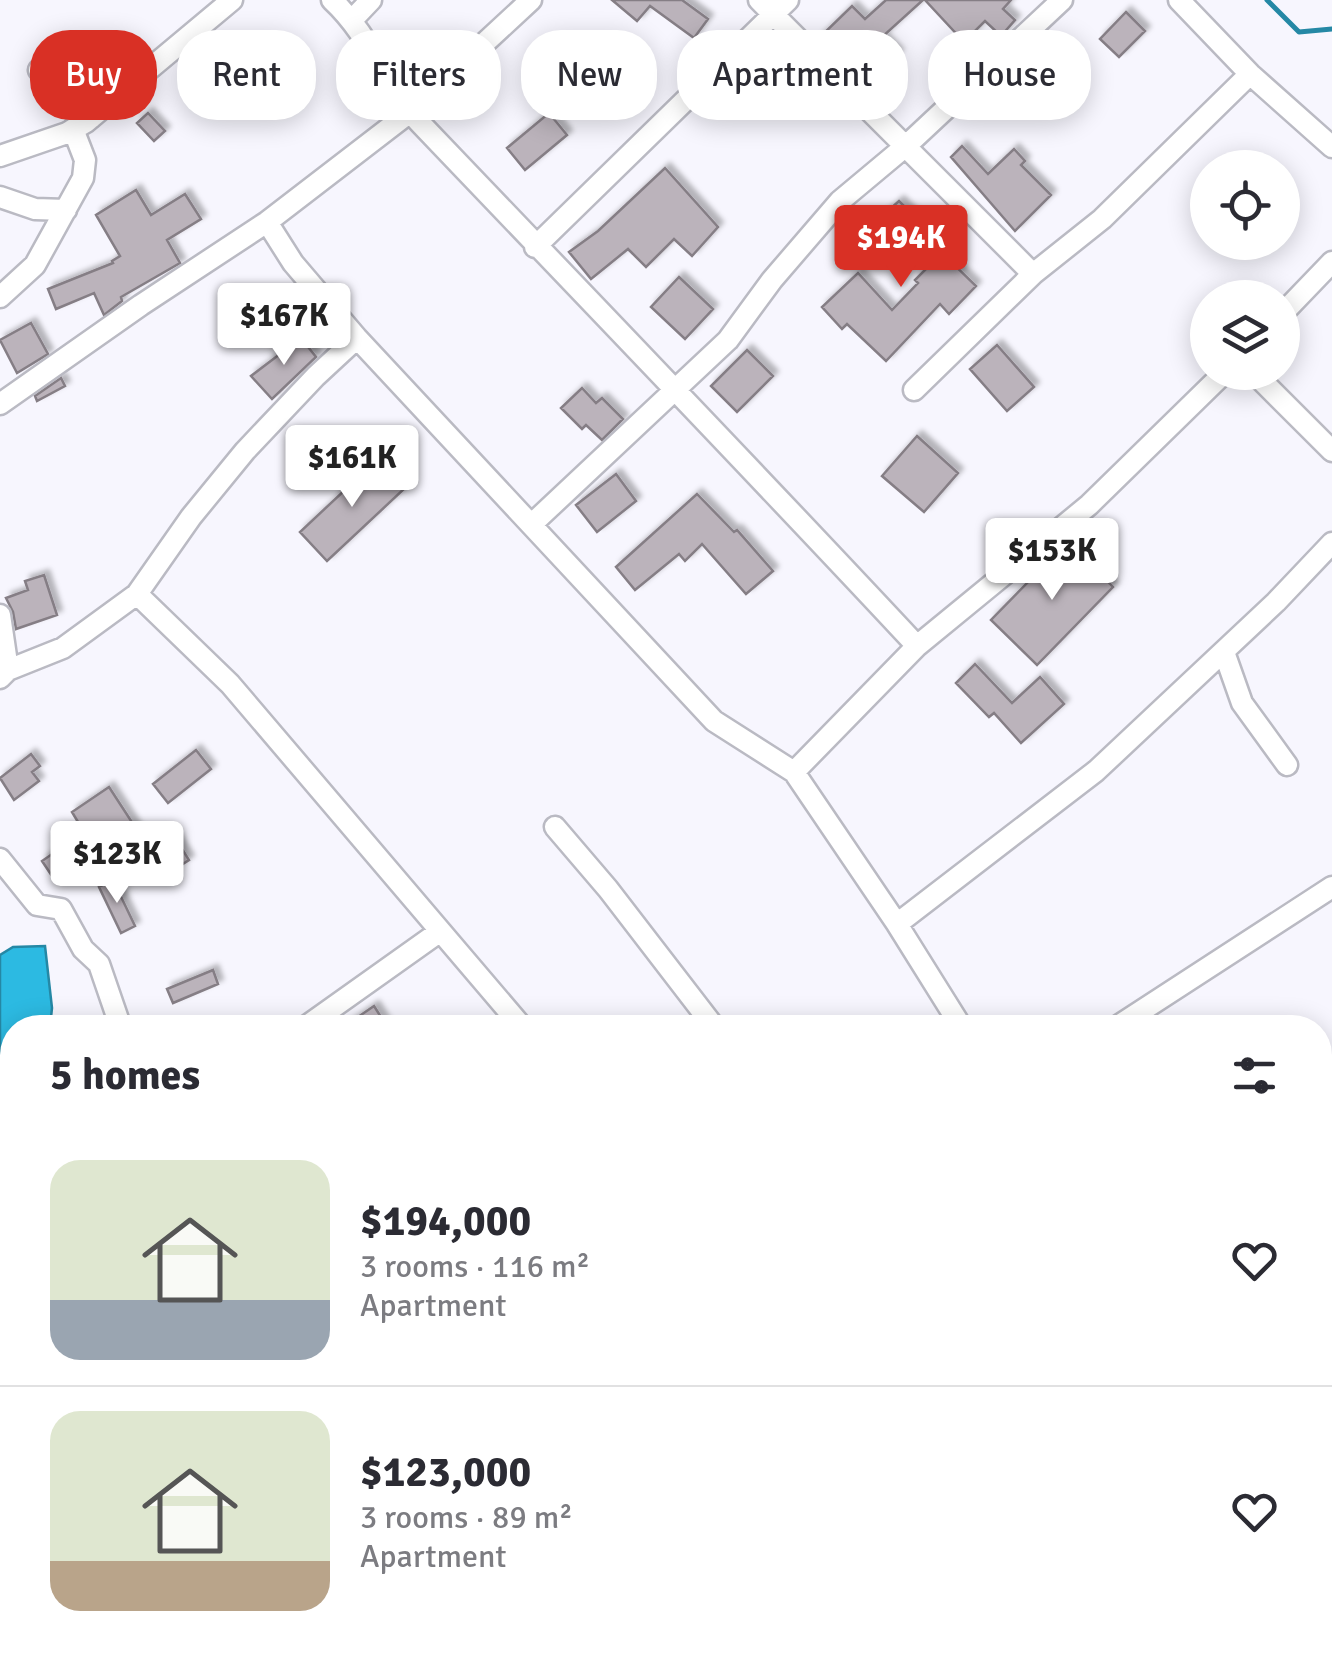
<!DOCTYPE html>
<html lang="en">
<head>
<meta charset="utf-8">
<style>
  :root { --surface:#fff; --page:#f2f2f3; --text:#2b2b33; --muted:#7c7c81; --line:#e1e1e2; --accent:#d93025 }
  body { margin:0; font-family:Signika,sans-serif; background:var(--page); color:var(--text); height:100vh; display:flex; flex-direction:column; font-size:38px; white-space:nowrap }
  * { box-sizing:border-box; margin:0 }
  p { font-size:32px; color:var(--muted) }
  .icon { flex:none; width:55px; height:55px; fill:none; stroke:currentColor; stroke-width:2; stroke-linecap:round; stroke-linejoin:round }
  .map { position:relative; flex:1; overflow:hidden }
  .sheet { position:absolute; left:0px; top:1015px; width:1332px; height:642px; display:flex; flex-direction:column; background:var(--surface); border-radius:40px 40px 0 0; box-shadow:0 5px 25px #0003 }
  .sheet>* { flex:none }
  .guide { position:absolute; left:30px; top:30px; width:1272px; height:90px; display:flex; gap:20px }
  .fabs { position:absolute; left:1190px; top:150px; display:grid; gap:20px }
  .fabs a { display:grid; place-items:center; width:110px; height:110px; border-radius:50%; background:var(--surface); box-shadow:0 5px 25px #0003; font-size:50px }
  .price { position:absolute; translate:-50% -85px; padding:0 22px; border-radius:10px; background:#fff; color:#222; font-size:32px; line-height:65px; filter:drop-shadow(0 2px 5px #0008) }
  .price::after { content:''; position:absolute; left:50%; top:60px; width:30px; height:22px; margin-left:-15px; background:inherit; clip-path:polygon(0 0,100% 0,50% 100%) }
  .price.on { background:var(--accent); color:#fff }
  ul { padding:0; list-style:none }
  li { display:flex; align-items:center; gap:30px; height:250px; padding:0 50px }
  li+li { border-top:2px solid var(--line) }
  li span { display:grid; place-items:center; flex:none; width:280px; height:200px; border-radius:30px; color:#555 }
  li>.icon { margin-inline-start:auto }
  span .icon { width:120px; height:120px; fill:#fffc; stroke-width:1 }
  li b { font-size:42px }
  h2 { display:flex; justify-content:space-between; align-items:center; height:120px; padding:0 50px; font-size:42px }
  .chip { padding:0 35px; border-radius:40px; background:var(--surface); box-shadow:0 5px 25px #0003; font-size:35px; line-height:90px }
  .chip.on { background:var(--accent); color:#fff }
  .map>svg:first-child { display:block }
  .water { fill:#2cbae2; stroke:#2588a5; stroke-width:2.5 }
  .lines { fill:none; stroke-linecap:round; stroke-linejoin:round }
  .stream { stroke:#2588a5; stroke-width:5 }
  .building { fill:#bbb3bb; stroke:#857e85; stroke-width:2.5; filter:url(#shadow) }
  .minor-casing { stroke:#babac3; stroke-width:25 }
  .minor { stroke:#fff; stroke-width:20 }
</style>
</head>
<body>
<div class="map">
<svg width="1332" height="1657" viewBox="0 0 1332 1657">
  <defs>
    <filter id="shadow"><feDropShadow dx="5" dy="-5" stdDeviation="2.5" flood-color="#0004"/></filter>
  </defs>
  <rect width="100%" height="100%" fill="#f7f6fe"/>
  <path class="water" d="M45,946L52,1008L50,1027L12,1028V1069L0,1076V955L13,947Z"/>
  <g class="lines">
    <path class="stream" d="M1267,0L1299,32L1332,29"/>
  </g>
  <path class="building" d="M612,0H682L708,19L694,38L650,6L637,21Z
    M886,0H923L882,37L898,54L864,86L819,38L852,6L865,19Z
    M925,0H1011L1003,9L1015,20L1001,36L985,21L964,42Z
    M1126,12L1145,31L1119,57L1100,39Z
    M555,48L565,58L573,51L578,56L583,51L598,67L554,109L524,78Z
    M148,113L165,131L154,141L137,123Z
    M549,113L567,135L525,170L507,148Z
    M962,146L988,174L1014,149L1025,161L1021,165L1051,195L1015,231L951,157Z
    M665,168L718,227L692,256L674,239L646,267L628,249L591,279L569,252L598,231Z
    M136,190L151,215L185,194L201,219L167,240L180,263L121,297L122,301L104,315L94,293L56,309L48,289L113,263L112,261L120,256L96,215Z
    M899,201L943,244L938,249L976,286L949,314L940,304L886,361L847,324L842,329L822,307L858,273L892,310L918,283L915,280L926,269L880,218Z
    M679,277L713,309L685,339L651,307Z
    M31,323L48,354L17,373L0,340Z
    M301,338L316,357L272,399L251,376Z
    M997,345L1034,387L1007,411L970,369Z
    M747,350L773,376L737,412L711,386Z
    M61,378L65,386L37,401L35,396Z
    M582,388L596,403L602,398L623,419L602,440L586,425L582,429L561,408Z
    M917,436L958,473L924,512L882,476Z
    M378,459L405,488L327,561L300,532Z
    M616,474L636,501L597,532L576,505Z
    M697,494L734,532L737,530L773,571L746,594L702,544L685,561L679,554L635,590L616,567Z
    M1068,541L1113,587L1037,665L991,620Z
    M44,575L57,615L16,629L13,612L6,598L28,590L25,581Z
    M975,664L1012,703L1040,677L1064,704L1021,743L994,713L989,717L956,683Z
    M196,750L211,769L168,803L153,784Z
    M31,754L40,766L32,772L39,781L14,800L0,778Z
    M109,787L137,830L56,882L42,861L84,832L72,812Z
    M174,836L189,860L178,867L163,842Z
    M113,880L135,926L121,933L99,887Z
    M213,970L218,984L173,1003L167,989Z
    M374,1006L388,1028H342Z"/>
  <g class="lines">
    <g class="minor-casing">
      <path id="minor" d="M332,0C373,38 385,87 420,123C586,297 753,470 917,646
        M759,0L1033,274
        M1179,0L1250,74L1332,147
        M352,20L371,0
        M39,70L66,65L76,69L91,118
        M0,156L67,133L86,122L232,0
        M0,197L35,209L66,210
        M267,222L293,263L357,338L714,721L794,772L897,924L962,1028
        M535,247L788,0
        M0,297L35,265L83,178L85,160L73,129
        M1282,314L1332,262
        M1253,372L1332,451
        M914,390L1033,274L1102,219L1250,74
        M0,404L141,305L267,222L410,112L531,0
        M532,524L728,340L772,280L840,201L907,145L1062,0
        M137,594L230,684L523,1028
        M0,615L8,670
        M1224,652L1242,703L1287,765
        M0,678L8,670L63,648L137,594L191,517L245,451L316,376L357,338
        M794,772L917,646L1089,505L1225,372
        M555,827L608,889L715,1028
        M0,859L37,905L61,909L83,949L99,964L121,1028
        M897,924L1096,771L1276,602L1332,543
        M304,1028L439,932
        M1115,1028L1332,887
        M1320,1103L1332,1094
        M0,1268L12,1264
        M1320,1307L1332,1298
        M1320,1522L1332,1511
        M0,1612L12,1607
        M150,1645L152,1657
        M333,1645L340,1657
        M1208,1645L1230,1657
        M554,1656L573,1645
        M1174,1657L1182,1645"/>
    </g>
    <use href="#minor" class="minor"/>
  </g>
</svg>
<div class="fabs">
<a><svg class="icon" aria-label="locate" viewBox="0 0 24 24"><circle cx="12" cy="12" r="6"/><path d="M12 2v4M12 18v4M2 12h4M18 12h4"/></svg></a>
<a><svg class="icon" aria-label="layers" viewBox="0 0 24 24"><path d="M12 4l9 5-9 5-9-5zM3 14l9 5 9-5"/></svg></a>
</div>
<b class="price on" style="left:901px;top:290px">$194K</b>
<b class="price" style="left:284px;top:368px">$167K</b>
<b class="price" style="left:352px;top:510px">$161K</b>
<b class="price" style="left:1052px;top:603px">$153K</b>
<b class="price" style="left:117px;top:906px">$123K</b>
<div class="guide">
<a class="chip on">Buy</a>
<a class="chip">Rent</a>
<a class="chip">Filters</a>
<a class="chip">New</a>
<a class="chip">Apartment</a>
<a class="chip">House</a>
</div>
<section class="sheet">
<h2>5 homes<svg class="icon" aria-label="filters" viewBox="0 0 24 24"><path d="M4 7h16M4 17h16"/><circle cx="9" cy="7" r="2"/><circle cx="15" cy="17" r="2"/></svg></h2>
<ul>
<li><span style="background:linear-gradient(#dfe7d0 70%,#9aa5b1 0)"><svg class="icon" aria-label="home" viewBox="0 0 24 24"><path d="M3 11l9-7 9 7M6 9v11h12V9"/></svg></span><div><b>$194,000</b><p>3 rooms · 116 m²</p><p>Apartment</p></div><svg class="icon" aria-label="heart" viewBox="0 0 24 24"><path d="M12 20l-8-8c-3-5 5-10 8-4 3-6 11-1 8 4z"/></svg></li>
<li><span style="background:linear-gradient(#dfe7d0 75%,#b9a48a 0)"><svg class="icon" aria-label="home" viewBox="0 0 24 24"><path d="M3 11l9-7 9 7M6 9v11h12V9"/></svg></span><div><b>$123,000</b><p>3 rooms · 89 m²</p><p>Apartment</p></div><svg class="icon" aria-label="heart" viewBox="0 0 24 24"><path d="M12 20l-8-8c-3-5 5-10 8-4 3-6 11-1 8 4z"/></svg></li>
</ul>
</section>
</div>
</body>
</html>
